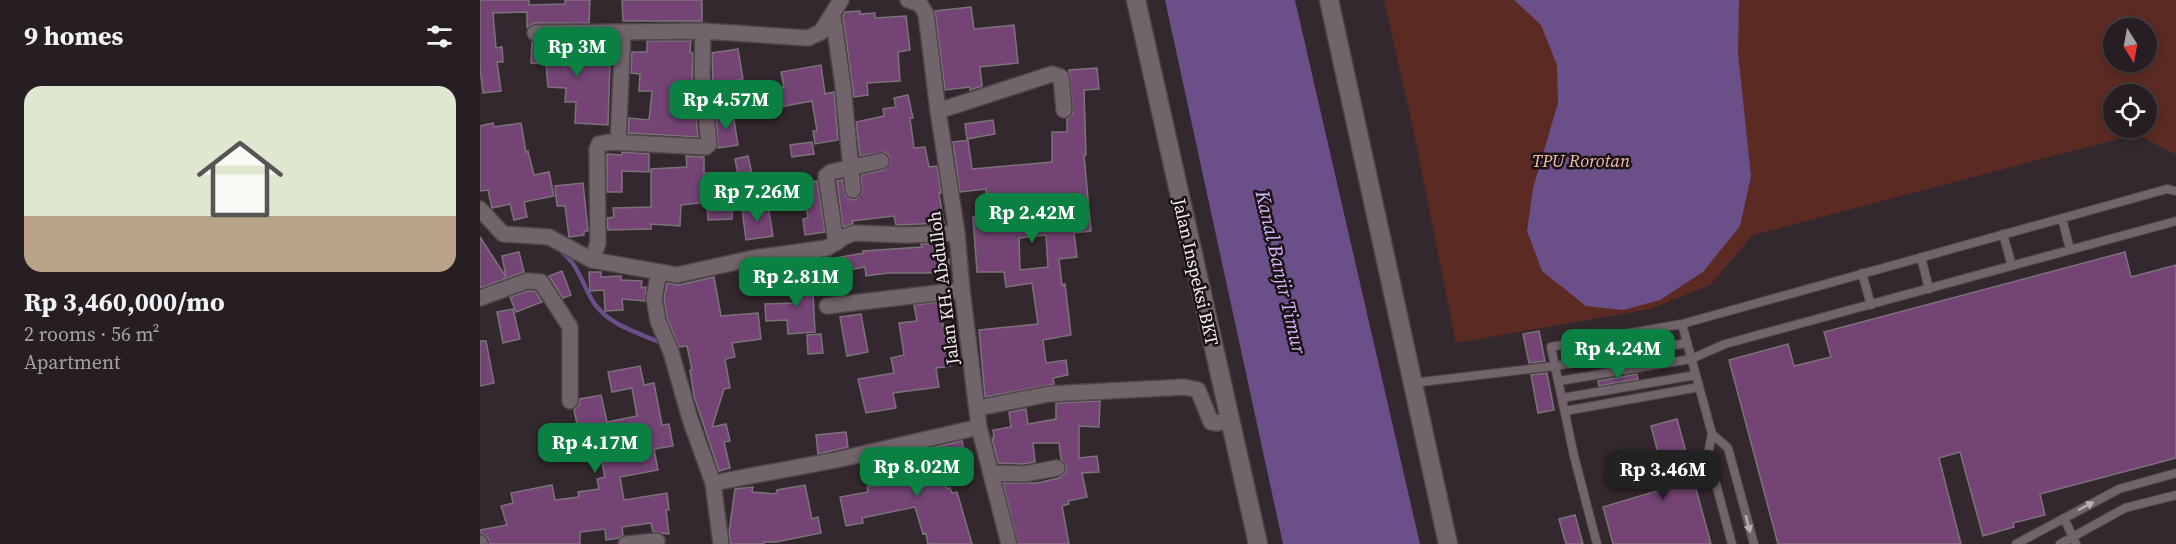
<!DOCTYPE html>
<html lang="en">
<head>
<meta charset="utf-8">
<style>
  :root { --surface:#261e22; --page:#2e272a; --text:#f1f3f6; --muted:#a4a2a5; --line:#423c40; --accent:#0b8043 }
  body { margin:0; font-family:"Source Serif 4",serif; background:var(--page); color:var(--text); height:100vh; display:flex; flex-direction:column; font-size:22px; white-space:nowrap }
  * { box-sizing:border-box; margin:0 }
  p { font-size:20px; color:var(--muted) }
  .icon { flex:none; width:33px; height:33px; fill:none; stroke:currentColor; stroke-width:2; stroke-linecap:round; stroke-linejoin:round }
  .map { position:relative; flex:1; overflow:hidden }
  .drawer { display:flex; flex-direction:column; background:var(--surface); width:480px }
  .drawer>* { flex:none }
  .needle { width:39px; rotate:169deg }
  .buttons { position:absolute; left:1623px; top:18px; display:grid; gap:12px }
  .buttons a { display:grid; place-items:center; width:54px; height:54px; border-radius:50%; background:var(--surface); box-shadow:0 3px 9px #0003,0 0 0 2px var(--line); font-size:30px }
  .price { position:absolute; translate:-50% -51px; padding:0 14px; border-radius:12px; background:var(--accent); color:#fff; font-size:20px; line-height:39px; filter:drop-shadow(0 2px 3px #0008) }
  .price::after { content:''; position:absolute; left:50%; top:36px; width:18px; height:14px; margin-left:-9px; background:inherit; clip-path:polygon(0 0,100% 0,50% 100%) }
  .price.on { background:#222; color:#fff }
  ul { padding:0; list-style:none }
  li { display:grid; align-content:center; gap:12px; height:318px; padding:0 24px }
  li span { display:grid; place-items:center; height:186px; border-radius:18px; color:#555 }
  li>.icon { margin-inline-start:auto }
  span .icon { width:108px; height:108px; fill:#fffc; stroke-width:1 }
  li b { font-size:26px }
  h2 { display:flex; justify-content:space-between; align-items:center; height:72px; padding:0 24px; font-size:26px }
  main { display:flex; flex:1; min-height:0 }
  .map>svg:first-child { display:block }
  .green { fill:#5b2a22; fill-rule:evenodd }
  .water { fill:#6b4f88 }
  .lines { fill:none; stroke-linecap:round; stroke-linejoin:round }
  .stream { stroke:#6b4f88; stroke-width:4.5 }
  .building { fill:#744474; stroke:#7d727c; stroke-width:1.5; fill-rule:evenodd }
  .lane-casing { stroke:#50454b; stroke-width:10 }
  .street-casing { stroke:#50454b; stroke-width:18 }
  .secondary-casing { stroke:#50454b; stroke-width:21 }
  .lane { stroke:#72646b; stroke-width:8 }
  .street { stroke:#72646b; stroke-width:15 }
  .secondary { stroke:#72646b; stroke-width:18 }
  .oneway { fill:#bbafb5 }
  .labels { text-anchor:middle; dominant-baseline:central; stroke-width:5; stroke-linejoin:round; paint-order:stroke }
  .park-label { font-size:18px; font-style:italic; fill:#f6b7ac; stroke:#181215 }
  .street-label { font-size:18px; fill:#f6edf1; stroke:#181215 }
  .water-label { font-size:20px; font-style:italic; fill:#d7b6fb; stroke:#181215 }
</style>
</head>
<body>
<main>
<section class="drawer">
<h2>9 homes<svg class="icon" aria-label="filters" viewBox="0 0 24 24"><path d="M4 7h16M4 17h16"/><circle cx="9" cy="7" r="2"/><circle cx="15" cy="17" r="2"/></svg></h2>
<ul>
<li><span style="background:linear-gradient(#dfe7d0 70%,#b9a48a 0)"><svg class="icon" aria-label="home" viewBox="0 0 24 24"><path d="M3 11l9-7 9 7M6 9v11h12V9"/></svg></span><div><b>Rp 3,460,000/mo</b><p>2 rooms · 56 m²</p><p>Apartment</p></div></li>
</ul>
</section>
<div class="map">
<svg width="1696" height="544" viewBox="0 0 1696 544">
  <rect width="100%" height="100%" fill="#33282d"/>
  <path class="green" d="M904,0H1696V155L1657,134L1273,235L1230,285L1170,309L976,343L934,133ZM1634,28H1666V62H1634ZM1634,94H1666V128H1634Z"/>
  <path class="water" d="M685,0H815L940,544H803Z
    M1034,0H1259L1258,52L1271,177L1260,226L1223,272L1180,300L1143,310L1106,306L1062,271L1047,231L1053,188L1078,103L1077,65L1061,25Z"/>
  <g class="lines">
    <path class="stream" d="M82,252C98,264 103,286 114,303C129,325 158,333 182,343"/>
  </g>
  <path class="building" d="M0,0H49V5L85,4V0H110L109,23H55L47,27V12L13,13L16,48L22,47L23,62H17L21,91L3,93L0,68Z
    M142,0H222V21H143Z
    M491,7L494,29L534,25L538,63L500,67L502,86L490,90V87L465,90L455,11Z
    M380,11V14L395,13V18L426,16L430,50L418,52L420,81L387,83L388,95L374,97L363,16L365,12Z
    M167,41H211L210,52L213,53L212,74L218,137L148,133L149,118L169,120L172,91H159L160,74L151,73L152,52H167Z
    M52,42H109V64H130L128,125L95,123L96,102H85L86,88L68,87L66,64L51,63Z
    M258,49L263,79L233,84L232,53Z
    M341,65L345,94L354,92L358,140L335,144L333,131H337L332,101L300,107L296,88L304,87L301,72Z
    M617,68L619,89L604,90L606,155H604L611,231L594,233L597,257L579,259L582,285L585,284L591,335L563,340L566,363L586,360L588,375L573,378L574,384L505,397L499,330L558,324L552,283L526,287L524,272H497L493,217L508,216L506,189L480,192L473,142L488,140L492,169L572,162V132H587V119L593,114L589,70ZM566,235L568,267L540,270L539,238Z
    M428,95L433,118H430L434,148L445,147L449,167L457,166L461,193H459L464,223L416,225L414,216L372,221L373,224L363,227L357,181L362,180L365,195L370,199L375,200L382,193L381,175L404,170L410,163L409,155L403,152L380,156L376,122L404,116L403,109L416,107L414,98Z
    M253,114L258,145L238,148L236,117Z
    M513,120L515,134L487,139L485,124Z
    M13,123L14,127L41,123L46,152L48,151L54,175L69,172L74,196L44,202L47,217L34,220L30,204L12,208L8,190L0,191V126Z
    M332,142L334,154L312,157L310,145Z
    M142,152L169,154V172L142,171V192H127V154L142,155Z
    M206,156L224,157V173L258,174L255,159L268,156L272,174H277L278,179L253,184L252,219L228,220L227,202L201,205L200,226L171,224V229L128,230L127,218L134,217L133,208L171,207V169L207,167Z
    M337,181L345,232L325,235L323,219L328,218L323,183Z
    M103,183L108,231H104V235L89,237L85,206H77L75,186Z
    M288,205L293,236L266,240L262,209Z
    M0,237L26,277L22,256L39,252L44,272L0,288Z
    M441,244H457L460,260L469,259V273H408L386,276L385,267L357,272L355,258L384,253L383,251L442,247Z
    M1645,252L1651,277L1696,265V458L1560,494L1565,515L1533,523L1534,527L1503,536L1480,452L1459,458L1481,544H1298L1249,360L1308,344L1314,366L1351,357L1344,332Z
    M82,271L91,295L83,298L69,276Z
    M109,272H121V277L141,276V280L162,281L161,288L166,287L165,301L142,299L143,310L125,311L124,290L110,291Z
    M332,273L335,332L308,334L307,320L286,321L285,304L318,303L316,275Z
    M234,277L241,316L278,313L281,339L252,343L255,357L245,359L250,388L244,389L232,427L246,424L250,441L244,442L250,468L239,471L214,396L210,370H212L207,346L199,347L187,318L184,298L187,283L199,285Z
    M48,291H55L62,302L36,312L30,297Z
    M459,302L470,366L456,368L459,387L413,393L416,408L386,413L378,379L414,373L411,358L424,355L419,323L437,321L434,305Z
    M33,309L40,339L23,343L17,312Z
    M381,314L388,352L367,356L360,317Z
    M1059,331L1065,361L1049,363L1043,334Z
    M341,334L343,353L328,354L327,335Z
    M1150,339L1152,347L1113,353L1112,346Z
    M0,341H6L14,383L0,386Z
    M160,366L164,385L174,383L182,425L189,424L193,446L174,449L178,470L140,477L144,500L187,493L189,510H186L189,534L173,532L171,523L142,527L143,535L139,538L126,540L125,529L100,532V544H10L8,538L1,533L0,530L27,525L21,506L33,503L31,493L72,485L75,500L99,497L98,492L119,489L117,479L125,477L120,454L102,458L101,452L65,459L60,435L98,428L94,410L99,405L100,399L121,395L127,422L157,416L152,388L132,392L128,372Z
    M1067,373L1074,410L1058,413L1051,375Z
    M1157,374L1158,379L1119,386L1118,381Z
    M620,401L619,427L599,426V458L617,456L619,472L602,473L607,497L588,501L589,504L582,506L589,544H538L523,483H557L579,478L586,472V466L581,459L579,443H553L555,462L543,464L518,463L512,438H514L513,430L531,427L529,412L546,409L548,424L576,419V403Z
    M1197,419L1231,544H1133L1123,507L1187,488L1171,426Z
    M366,432L368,447L338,454L336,435Z
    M482,441L484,451L460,457L467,489L470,488L472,493L477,492L492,544H448L446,533L443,534L435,507L382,518L383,523L366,526L360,497L388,492L387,487L430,479L425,454Z
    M325,485L332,519L338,517L341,533L296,542H284V544H251L249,532L255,489L273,487L272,492L296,494L297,490Z
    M1095,515L1103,544H1086L1079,519Z"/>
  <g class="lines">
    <g class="lane-casing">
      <path id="lane" d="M1582,218L1590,250
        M1523,234L1532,266
        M1441,257L1449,289
        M1382,273L1391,305
        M1202,324L1232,434L1228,454L1252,544
        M1079,381L1211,359L1245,344L1696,221
        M933,383L1075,366L1207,343
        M1082,398L1216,375
        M1085,411L1219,387
        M1232,434L1248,448L1274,544
        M1584,518L1596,544
        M1117,544L1094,456L1071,347L1202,324L1687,189L1696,191
        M1536,544L1639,489L1696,473
        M1580,544L1645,508L1696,495"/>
    </g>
    <g class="street-casing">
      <path id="street" d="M428,0L440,4L446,14L458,111L477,233L482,290L499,427L529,544
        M353,16L363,86L373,190
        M55,33L223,31L328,38L341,32L361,0
        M458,111L572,74L581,77L584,110
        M138,142L143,33
        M0,209L23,234L69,237L112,260L197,275L274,258L347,248L364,237L374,233L427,235L477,233
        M356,243L346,176L351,172L401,161
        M112,260L118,243L117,149L119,144L131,142L226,147L229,144L222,73L223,31
        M179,272L174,298L178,321L191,352L210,419L233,483L241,544
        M0,298L47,281L61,282L90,327V401
        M347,306L482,290
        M498,408L569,394L705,387L718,390L731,422L737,423L750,420
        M511,473L544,474L577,468
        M233,483L356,460L499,427
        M0,543V544
        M146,544L177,541"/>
    </g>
    <g class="secondary-casing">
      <path id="secondary" d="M656,0L778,544
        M849,0L968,544"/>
    </g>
    <use href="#lane" class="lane"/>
    <use href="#street" class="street"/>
    <use href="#secondary" class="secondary"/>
  </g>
  <defs><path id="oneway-solid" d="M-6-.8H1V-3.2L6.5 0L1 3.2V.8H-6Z" transform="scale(1.5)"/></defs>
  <g class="oneway">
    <use href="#oneway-solid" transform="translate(1606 506) rotate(-28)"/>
    <use href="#oneway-solid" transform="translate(1268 524) rotate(75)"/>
  </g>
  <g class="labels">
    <g class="park-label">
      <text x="1101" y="160">TPU Rorotan</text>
    </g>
    <g class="street-label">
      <text transform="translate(716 272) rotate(77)">Jalan Inspeksi BKT</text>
      <text transform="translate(463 288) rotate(-97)">Jalan KH. Abdulloh</text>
    </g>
    <g class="water-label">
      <text transform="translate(801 272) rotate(77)">Kanal Banjir Timur</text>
    </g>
  </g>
</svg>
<div class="buttons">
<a><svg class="needle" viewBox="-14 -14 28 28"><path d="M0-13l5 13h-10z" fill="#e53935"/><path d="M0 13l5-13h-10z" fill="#a4a2a5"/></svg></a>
<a><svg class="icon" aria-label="locate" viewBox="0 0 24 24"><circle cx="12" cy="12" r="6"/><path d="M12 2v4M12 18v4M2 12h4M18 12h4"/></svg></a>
</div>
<b class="price" style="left:97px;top:78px">Rp 3M</b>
<b class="price" style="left:246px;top:131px">Rp 4.57M</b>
<b class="price" style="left:277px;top:223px">Rp 7.26M</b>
<b class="price" style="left:552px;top:244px">Rp 2.42M</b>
<b class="price" style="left:316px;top:308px">Rp 2.81M</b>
<b class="price" style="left:1138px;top:380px">Rp 4.24M</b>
<b class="price" style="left:115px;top:474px">Rp 4.17M</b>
<b class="price" style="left:437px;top:498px">Rp 8.02M</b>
<b class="price on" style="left:1183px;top:501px">Rp 3.46M</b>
</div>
</main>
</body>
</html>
